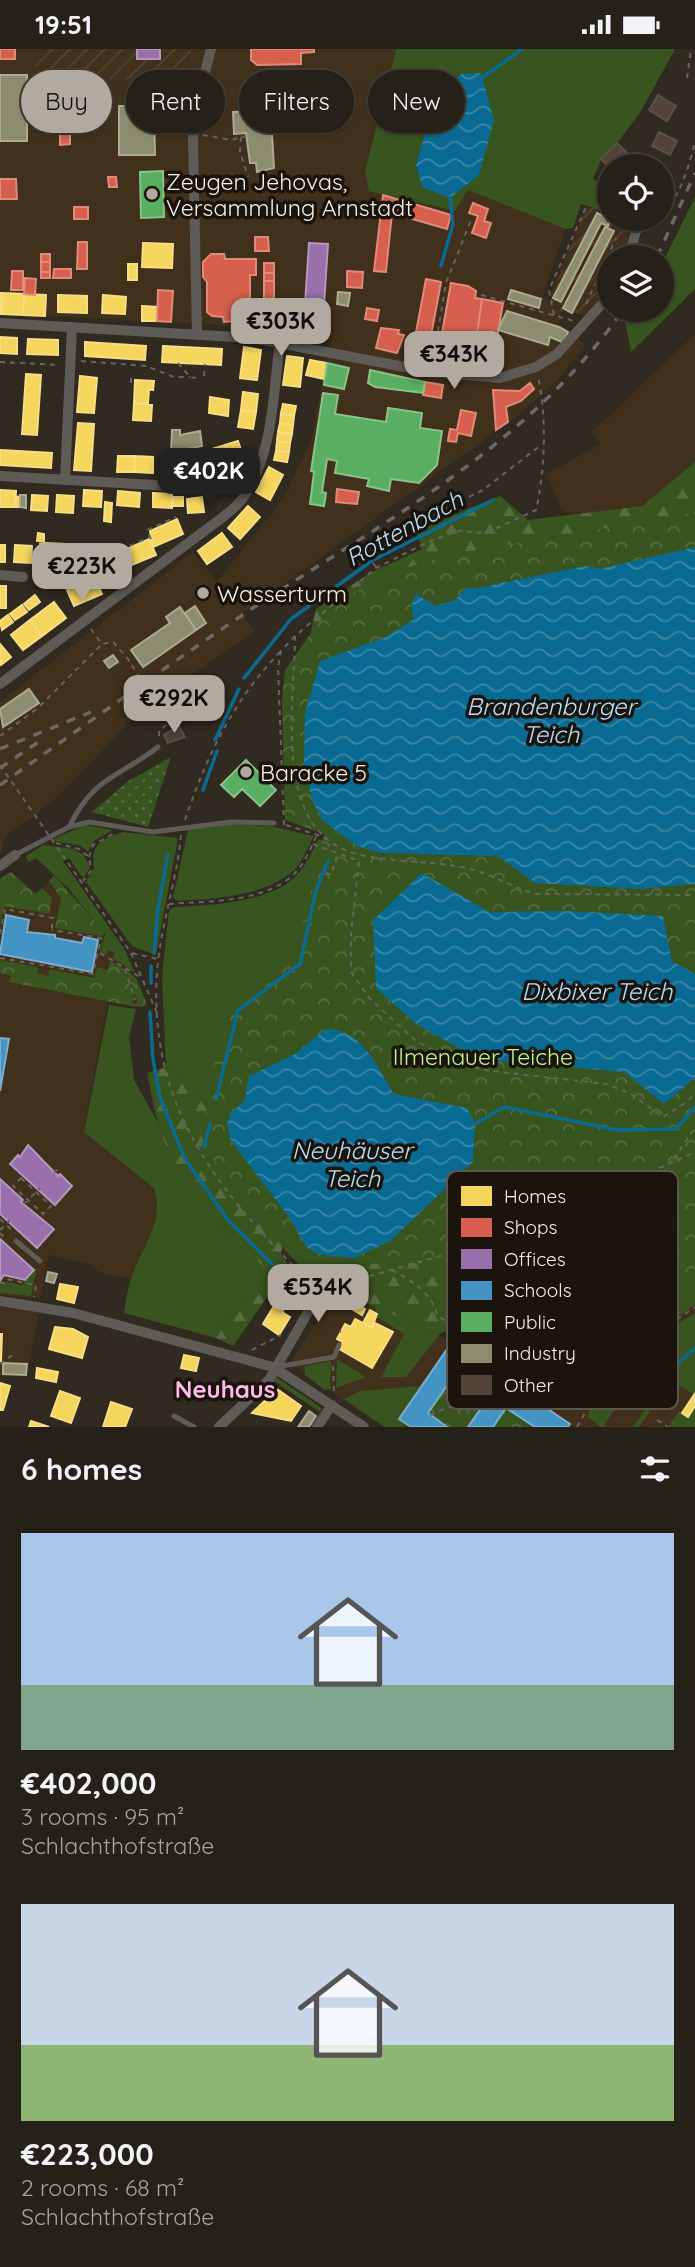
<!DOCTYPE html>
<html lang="en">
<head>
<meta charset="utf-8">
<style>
  :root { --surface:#252018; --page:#2d2821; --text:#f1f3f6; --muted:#a3a3a2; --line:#423e37; --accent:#b2aa9f }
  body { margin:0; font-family:Quicksand,sans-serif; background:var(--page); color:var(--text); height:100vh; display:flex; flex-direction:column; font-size:26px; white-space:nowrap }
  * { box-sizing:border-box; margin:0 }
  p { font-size:23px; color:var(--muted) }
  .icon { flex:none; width:38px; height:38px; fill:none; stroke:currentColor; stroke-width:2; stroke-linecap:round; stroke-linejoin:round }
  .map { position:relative; height:1378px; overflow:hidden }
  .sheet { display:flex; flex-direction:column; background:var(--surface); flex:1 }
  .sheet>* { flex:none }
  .hud { position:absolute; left:21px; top:21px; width:654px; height:63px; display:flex; gap:14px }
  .buttons { position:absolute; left:597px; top:105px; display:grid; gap:14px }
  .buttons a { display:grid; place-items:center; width:77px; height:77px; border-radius:50%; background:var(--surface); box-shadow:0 2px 5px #0004,0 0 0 2px var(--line); font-size:35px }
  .price { position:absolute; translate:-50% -60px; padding:0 16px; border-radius:14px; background:var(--accent); color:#111; font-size:23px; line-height:46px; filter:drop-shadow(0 2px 4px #0008) }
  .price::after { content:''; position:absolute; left:50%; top:42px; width:21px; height:16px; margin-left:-10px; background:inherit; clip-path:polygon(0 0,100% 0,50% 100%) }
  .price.current { background:#222; color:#fff }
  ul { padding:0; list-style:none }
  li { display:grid; align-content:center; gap:14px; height:371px; padding:0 21px }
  li span { display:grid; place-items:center; height:217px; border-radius:0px; color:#555 }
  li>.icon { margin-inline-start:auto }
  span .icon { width:126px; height:126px; fill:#fffc; stroke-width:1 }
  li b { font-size:30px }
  h2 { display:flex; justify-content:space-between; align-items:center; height:84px; padding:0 21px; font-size:30px }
  .pill { padding:0 24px; border-radius:32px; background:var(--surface); box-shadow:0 2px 5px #0004,0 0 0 2px var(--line); font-size:24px; line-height:63px }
  .pill.current { background:var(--accent); color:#111 }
  .status { display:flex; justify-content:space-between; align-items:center; height:49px; padding:0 35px; background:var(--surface); direction:ltr }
  .status svg { height:19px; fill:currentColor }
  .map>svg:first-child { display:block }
  .built { fill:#41301b }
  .industrial { fill:url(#industrial-furrows) }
  .grass { fill:#38541f; fill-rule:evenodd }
  .forest { fill:url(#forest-firs) }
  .park { fill:url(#park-crowns) }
  .garden { fill:url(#garden-dots) }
  .water { fill:url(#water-waves) }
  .homes { fill:#f6d55c; stroke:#f7dd85; stroke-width:2 }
  .shops { fill:#d6604d; stroke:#e08b7a; stroke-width:2 }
  .offices { fill:#9970ab; stroke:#b696bc; stroke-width:2 }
  .schools { fill:#4393c3; stroke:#79afcd; stroke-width:2 }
  .public { fill:#5aae61; stroke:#89c288; stroke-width:2 }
  .industry { fill:#8c8c6e; stroke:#acaa91; stroke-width:2 }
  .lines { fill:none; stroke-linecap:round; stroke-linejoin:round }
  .stream { stroke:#096b93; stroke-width:3.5 }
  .building { fill:#544437; stroke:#58504a; stroke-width:2 }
  .path { stroke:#67635e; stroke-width:2; stroke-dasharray:5 5; stroke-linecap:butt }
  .service { stroke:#5f5c57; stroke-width:5 }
  .minor { stroke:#5f5c57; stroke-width:10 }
  .rail { stroke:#6c6964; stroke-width:3.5; stroke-dasharray:9 9; stroke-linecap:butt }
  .path-bridge { stroke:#67635e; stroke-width:2; stroke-dasharray:5 5; stroke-linecap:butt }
  .poi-dot { fill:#b2aa9f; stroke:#1a140d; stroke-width:2.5 }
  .labels { text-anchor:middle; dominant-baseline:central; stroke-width:7; stroke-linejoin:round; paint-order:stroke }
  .poi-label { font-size:23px; fill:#f8efe4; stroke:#1a140d; text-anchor:start }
  .park-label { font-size:23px; fill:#bbf594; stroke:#1a140d }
  .water-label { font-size:24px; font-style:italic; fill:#b6e0f9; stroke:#1a140d }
  .neighbourhood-label { font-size:24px; font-weight:bold; fill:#fcb9ea; stroke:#1a140d }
  .key { fill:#1a140d; stroke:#5d564e; stroke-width:2 }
  .key-label { font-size:19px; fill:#f8efe4 }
</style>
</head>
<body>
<div class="status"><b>19:51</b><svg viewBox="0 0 49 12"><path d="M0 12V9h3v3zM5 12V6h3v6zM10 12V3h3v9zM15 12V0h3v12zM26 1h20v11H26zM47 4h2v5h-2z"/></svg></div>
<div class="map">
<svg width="695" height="1378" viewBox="0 0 695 1378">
  <defs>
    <pattern id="industrial-furrows" width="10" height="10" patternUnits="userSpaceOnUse" patternTransform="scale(1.75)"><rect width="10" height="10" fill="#41301b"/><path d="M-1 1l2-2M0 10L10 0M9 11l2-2" fill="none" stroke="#544431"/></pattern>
    <pattern id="forest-firs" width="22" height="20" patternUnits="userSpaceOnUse" patternTransform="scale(1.75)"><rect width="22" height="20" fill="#38541f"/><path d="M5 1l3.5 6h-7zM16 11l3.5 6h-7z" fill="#566d3f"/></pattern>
    <pattern id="park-crowns" width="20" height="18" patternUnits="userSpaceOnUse" patternTransform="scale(1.75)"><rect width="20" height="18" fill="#38541f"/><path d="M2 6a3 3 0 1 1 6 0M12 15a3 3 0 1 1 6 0" fill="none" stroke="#566d3f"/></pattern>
    <pattern id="garden-dots" width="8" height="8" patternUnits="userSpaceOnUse" patternTransform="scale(1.75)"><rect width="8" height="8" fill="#38541f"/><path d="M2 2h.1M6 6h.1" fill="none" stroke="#566d3f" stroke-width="1.8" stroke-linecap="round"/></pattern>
    <pattern id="water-waves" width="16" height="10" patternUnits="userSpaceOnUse" patternTransform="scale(1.75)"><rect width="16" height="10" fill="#096b93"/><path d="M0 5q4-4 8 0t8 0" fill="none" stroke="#3a88a7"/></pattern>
  </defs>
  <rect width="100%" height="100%" fill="#312a20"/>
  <path class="built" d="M0,0H396L365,122L468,141L565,180L543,246L561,263L559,274L586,297L557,332L515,369L242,565L255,582L142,660L58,748L6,787L0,806V653L193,503L241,564L217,532L284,449L311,391L330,292L209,275L0,265Z
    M695,285V413L642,457L576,467L561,461L547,425L600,395L592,383Z
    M11,823L36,845L54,826L128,918L127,921L136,929L147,955L143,958L108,952L84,1080L154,1139L158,1153L153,1184L131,1230L101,1224L88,1215L49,1206L40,1249L0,1246V830Z
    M695,1229V1378H383L290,1315L336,1242L376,1256L472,1303L534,1231Z
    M0,1258L40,1261L26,1327H0Z"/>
  <path class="industrial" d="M36,0H191L184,30L35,31Z
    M586,158L597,159L609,164V170H615L617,179L628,182V194L624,208H609V239L586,265L561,263L553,256L551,246Z"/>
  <path class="grass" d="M396,0H675L640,64L617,94L628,105L616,117H609L601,111L593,130L609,140V164L581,155L573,179L565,180L468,141L455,162L369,142L365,122ZM431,64L422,138L416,116Z
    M695,148V240L631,303L625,272L632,261H662V215Z
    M227,775L271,777L314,787C308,799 301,816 291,824C258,849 215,849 177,852L173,848L188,781Z
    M85,776L113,781L94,792L88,803L81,797L51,791Z
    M123,783L178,789L156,906L132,897L86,833L94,819C91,794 100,791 123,783Z
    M319,790L348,802L249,1027L205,1055L166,1018L162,928L169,861L174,858C210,856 269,854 296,827C306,817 312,802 319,790Z
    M43,796L74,800L84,806L90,819L83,829L69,809L63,812L125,901L135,924L113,909L115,904L108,901L106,906L100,902L105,885L68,839L36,809L28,813L26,807Z
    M109,956L136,960L129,989L134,1031L157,1072L169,1102L223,1176L265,1218L216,1289L124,1264C126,1253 127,1241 131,1230C141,1199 165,1174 154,1139L84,1083Z
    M283,1189L321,1206L343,1227L314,1232L281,1197Z
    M281,1207L311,1240V1249L279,1231Z
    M646,1213L695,1229V1256L634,1296L607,1321L625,1295L606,1282L558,1350L553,1346L600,1279L581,1266L535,1333L530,1330L576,1262L557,1249L515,1311L518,1317L503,1307L505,1305L510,1308L553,1246L534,1231L579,1214Z
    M37,1218L31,1247L0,1244V1236L7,1233L22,1236Z
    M375,1257L440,1285L406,1328H381L404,1285L377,1268Z
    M695,1264V1346L671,1332L639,1378H633L667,1329L646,1315L604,1376L607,1378H601L587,1367C612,1312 646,1295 695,1264Z
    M337,1310L366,1328L336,1339Z
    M331,1312L330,1340L325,1341L305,1326V1317Z
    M276,1328L322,1359L320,1363L274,1332Z
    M421,1337L399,1370L406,1375L404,1378H385L344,1350L361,1342Z
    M695,1357V1378H668L679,1362L688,1368Z"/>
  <path class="forest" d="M695,413V498L357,798L289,764L282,651L304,614L316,560L370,524L422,500L416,481L500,447L528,471L642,457Z
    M166,1018L206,1055L249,1027L283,1189L279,1231L233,1297L216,1289L264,1218C230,1183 191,1146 169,1102C156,1077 153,1050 147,1024Z
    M630,1185L695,1229L646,1213L579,1214L534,1231L484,1290L457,1276L440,1285L336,1242L343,1227L321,1206L536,1212L514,1230Z"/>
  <path class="park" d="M695,463V1230L646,1212L581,1215L534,1230L436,1214L341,1215L326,1223L314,1221L284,1195L202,1097L211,1025L235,950L295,907L324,785L285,771L282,651L285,621L318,574L351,545L405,519L449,506Z
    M11,823L35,845L42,839L52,849L49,865L4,857L0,875V830Z
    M54,826L105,884L102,887L55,879L61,849L49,832Z
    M0,911L38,918L37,924L48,927L50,920L94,929L97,918L108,921L110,912L124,920L134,945L132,954L136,955L137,952L125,920L136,929L147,955L143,958L131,957L9,933L11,927L0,924Z
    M459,1319L493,1342L468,1378H447L428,1364Z
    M506,1359L535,1378H493Z"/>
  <path class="garden" d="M171,708L148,778L92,763L127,733Z"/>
  <path class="water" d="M481,24L494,71L479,126L450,149L422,138L416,116L431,64L445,39L461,25Z
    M695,498V835L639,840L535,834L498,807L381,804L357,797L323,772L312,751L304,714L305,664L320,612L386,588L414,570L411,557L416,545L436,557L455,551L466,539H477L586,517L599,520Z
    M422,824L489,863L569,862L663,867L672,912L695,925V1029L664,1055L624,1023L477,1010L415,974L376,939L373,871Z
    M326,980C363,980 376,1017 394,1045L467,1059L475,1075L473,1113L390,1192L354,1209L321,1206L307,1199L289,1168L231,1092L227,1075L231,1064L245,1051L249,1027L295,1005Z"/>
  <path class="homes" d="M143,194L173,195L172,219L142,218Z
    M128,215H137V231H128Z
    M0,244H3L2,265H0Z
    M3,244L24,245L23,266L2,265Z
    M24,245L46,246L45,267L23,266Z
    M58,246L87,247V264L58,263Z
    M103,246L126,248L125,265L102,264Z
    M142,257L158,258L157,272H142Z
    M306,267L326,270L323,288L304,285Z
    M0,288L17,289V305L0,304Z
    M28,290L58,291V306L27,305Z
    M85,293L146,297L145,311L85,307Z
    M163,297L222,300L221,316L162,313Z
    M244,298L261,301L257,331L240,329Z
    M287,307L303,309L300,338L283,336Z
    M310,311L327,314L324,330L306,326Z
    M26,325L41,326L37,386L22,385Z
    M80,327L97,329L94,364L77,363Z
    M135,331L154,332L153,341L149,340L148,355L134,354Z
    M243,343L258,345L256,363L241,361Z
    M210,348L229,351L228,367L209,364Z
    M134,354L152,356L151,372L133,371Z
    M283,355L296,357L294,367L281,364Z
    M241,361L256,363L253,380L238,378Z
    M281,364L294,367L293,376L280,374Z
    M78,374L94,375L91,422L74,421Z
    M280,374L293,376L292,385L278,383Z
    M278,383L292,385L290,394L277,392Z
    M238,392L244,410L231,414L225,396Z
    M277,392L290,394L289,403L276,402Z
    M225,396L231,414L217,418L212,400Z
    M0,401L52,404L51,419L0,416Z
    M276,402L289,403L287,413L274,411Z
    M118,407H135V423H117Z
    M135,407L153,408V424L135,423Z
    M199,408L200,422L182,423L181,409Z
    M181,409L182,423L164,425L163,410Z
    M269,418L283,426L270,451L256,443Z
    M0,441L16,442L15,458H0Z
    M84,441L102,442L101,458L83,457Z
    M118,442L140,444L139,458L117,456Z
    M153,444L172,445V459L153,458Z
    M32,446L48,447L47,462L31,461Z
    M57,446L74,447L73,464L56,463Z
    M15,447L20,448V458H15Z
    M173,448H183V457H173Z
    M202,448L204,463L188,464L187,450Z
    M105,453L112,454L111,473L104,472Z
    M248,457L260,468L240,490L228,479Z
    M177,470L183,485L153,498L150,482Z
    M38,484L44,485V493L37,492Z
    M222,484L232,498L207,515L198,502Z
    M149,490L156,506L124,519L122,502Z
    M46,494L66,495L65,512L46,511Z
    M40,495H46V507L40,506Z
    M0,496H5V513H0Z
    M15,496L32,497L31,514L14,513Z
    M121,511L127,526L99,538L95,523Z
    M95,529L102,545L74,557L67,541Z
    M0,537H6V559H0Z
    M35,546L40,553L29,561L24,555Z
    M54,553L66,569L42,587L30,571Z
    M22,556L27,563L15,571L10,565Z
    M8,566L13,573L2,581L0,572Z
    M30,571L42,587L23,601L11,586Z
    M0,595L11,608L1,616L0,614Z
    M60,1235L78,1238L74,1254L57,1250Z
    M348,1250L365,1260L362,1266L345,1256Z
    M277,1252L286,1258L282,1263L290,1268L279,1286L263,1275Z
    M370,1261L377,1265L372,1279L363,1274Z
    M355,1270L372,1279L375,1274L393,1283L372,1319L339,1300L343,1293L337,1290L345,1275L351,1278Z
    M55,1278L73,1280L88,1288L82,1309L49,1300Z
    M0,1285H2L1,1312H0Z
    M184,1306L199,1309L196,1322L181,1319Z
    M37,1319L58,1323L56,1333L36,1329Z
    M0,1334L10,1337L3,1361H0Z
    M277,1340L301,1357L291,1372L252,1364Z
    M60,1342L80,1349L71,1374L51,1367Z
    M694,1346L695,1357L688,1368L682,1364Z
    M111,1353L132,1360L125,1378H103Z
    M31,1372L49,1378H29Z"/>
  <path class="shops" d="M0,0H15V10H0Z
    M251,0H314V3L301,4V15L257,16L251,11Z
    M39,36H49V41H39Z
    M60,44H70V68H60Z
    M60,68H70V75H60Z
    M60,75H70V95L60,96Z
    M108,128H116L117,138H109Z
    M0,130H16L17,150H0Z
    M383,146L451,166L447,180L392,164L386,223L374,222Z
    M473,154L488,160L484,172L491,174L486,189L472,184L478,167L469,164Z
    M74,158H88V170H74Z
    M255,188H268L269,202H255Z
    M78,193H87V220H77Z
    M41,205H50V213H41Z
    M211,205H224L225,210H256V226H250V273L241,274V268H235V272L224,273L223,268L212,267L207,263V233L203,228V213Z
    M41,213H50V223H41Z
    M264,214H274V224H264Z
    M54,220H71V229H53Z
    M12,222H23V241H11Z
    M347,222L363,223L362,239L347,238Z
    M41,223H50V229H41Z
    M264,224H274V232H264Z
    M25,229L36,230L35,246L24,245Z
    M426,230L441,233L426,314L411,310Z
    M264,232H274V256H264Z
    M451,234L468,237L476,242L475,249L482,250L473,312L438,306Z
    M158,241L173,242L171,273L157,272Z
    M482,250L503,254L494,307L480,314L473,312Z
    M367,259L379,261L377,272L365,270Z
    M381,279L399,281L398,285L404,286L397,304L376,299Z
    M425,333L443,336L441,349L423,346Z
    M530,334L534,340L521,352L506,358L508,373L496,381L493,341L520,342Z
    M461,361L476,364L471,387L458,384L456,393L448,392L450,380L457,381Z
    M337,440L359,443L357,455L336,453Z"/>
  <path class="offices" d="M137,0H160V10H137Z
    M309,194L328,195L324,256L305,255Z
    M28,1096L58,1127L60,1125L72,1137L55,1156L10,1115L18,1106L20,1108Z
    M0,1130L23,1151L21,1153L54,1180L37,1199L0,1165Z
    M0,1190L34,1221L25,1231L4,1226L0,1232Z"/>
  <path class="schools" d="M6,866L29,871L27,883L55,886V889L82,894L84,888L98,891L92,923L0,905Z
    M0,989L9,990L0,1042Z
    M452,1293L469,1305L428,1364L447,1378H411L399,1370Z
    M502,1329L570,1375L568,1378H535L506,1359L493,1378H468Z"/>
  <path class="public" d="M163,122L164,168L141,169L140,123Z
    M327,314L349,319L344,340L324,336Z
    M370,321L425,333L423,344L375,338L368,334Z
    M323,344L338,346L335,365L386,373L388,359L422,364L420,379L442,382L437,416L419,434L391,430L389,442L367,437L369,430L335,424L337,412L327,410L322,443L326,444L324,457L310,455L314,423L311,422Z
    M246,711L276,741L260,757L242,740L234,748L221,736Z"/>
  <path class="industry" d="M0,26H27V92H0Z
    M119,57H154L155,106H119Z
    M283,61L285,84L272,85L274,119L257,123L256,114H250L246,84L234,85L233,63Z
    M597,164L611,171L608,177L601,174L561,253L553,249Z
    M605,178L614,182L572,264L563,259Z
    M511,241L541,250L539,259L508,250Z
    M338,243L350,244L348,257L337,255Z
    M507,262L559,278L568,283L566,289L562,293L550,288L548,296L498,281Z
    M172,381H180V386L200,382L202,397L171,403Z
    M20,446H26V459L20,458Z
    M197.5 545a5.5 5.5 0 1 1 11 0a5.5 5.5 0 1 1-11 0Z
    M195,557L206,574L196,581L185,564Z
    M180,558L196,581L143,618L131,601L170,574L166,568Z
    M113,606L118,613L109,619L104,612Z
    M29,640L39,654L3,678L0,660Z
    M48,1223L57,1225L54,1234L46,1232Z
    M3,1314L27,1315L26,1326L3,1325Z
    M309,1362L316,1367L309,1378H298Z"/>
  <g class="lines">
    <path class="stream" d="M482,29L522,0
      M441,217L453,175L450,149
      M244,629L291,570L373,511L493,451
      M215,691L239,640
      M203,741L217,702
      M154,904L158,859L168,806
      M151,934V917
      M150,963L153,1010L160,1048L185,1110L228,1171L272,1215
      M216,1050L238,961L300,915L316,841L328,812
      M475,1075L504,1058L617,1081L676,1080L695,1058
      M204,1098L210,1075
      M673,1319L695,1299"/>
  </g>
  <path class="building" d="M658,46L676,57L667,72L649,61Z
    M659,83L677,92L670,106L652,97Z
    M617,94L628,105L616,117L609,118L601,110Z
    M179,677L185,688L168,694L164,686Z"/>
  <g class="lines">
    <path class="path" d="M687,29L691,0
      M203,86L231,91L246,87
      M241,88L240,103L248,128
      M662,163C681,148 689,116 695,93
      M481,246L574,272
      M586,255L616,189
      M554,266L549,241L586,158
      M81,312L146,317L174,328H190
      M433,312L446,234L471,171
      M0,313L59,316
      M178,314L190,328L196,329
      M204,327L205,315
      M131,329V337
      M151,490L147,481L176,468
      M123,510L120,501L150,488
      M376,518L363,501L483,441L541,396
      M96,528L93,520L121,508
      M91,580L102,595L113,593L128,610L168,674L159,682V690
      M295,587C295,656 269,786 361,806C393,813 428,812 461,818C487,822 510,838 536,845L695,846
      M0,687L38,659L101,596
      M185,771C206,708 234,650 281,602
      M284,776L278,619L281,602L295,587L376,519L430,492L462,481L475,484L488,483L536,461C545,424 547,363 538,329
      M286,776L327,789
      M181,786C177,829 163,870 158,912C144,1055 217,1141 312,1236
      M56,794L79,800L89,808L91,822L83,832
      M313,795L359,812L351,885V923L370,950L416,992L460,1015L491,1022L607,1035L631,1045L663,1068L688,1052L695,1043
      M89,808L93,796L113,785
      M68,814L131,904L157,964
      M326,824L331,826L337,807
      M169,855C207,852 266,854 295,824C305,814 311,798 317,786
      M0,885L5,860L53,869L51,885
      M100,904L140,928
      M132,904L157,910
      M0,909L93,925L101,889L52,881
      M125,920L135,951
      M674,1110L695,1078
      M54,1124L60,1118
      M21,1129L51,1157L43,1165L13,1137Z
      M24,1155L40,1139
      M0,1170L15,1184
      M0,1181L10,1171
      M0,1184L7,1191
      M392,1221C411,1231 433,1245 437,1266L451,1276L456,1288
      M0,1234H4L6,1230L36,1236L34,1248
      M331,1238L504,1189L695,1103
      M327,1249L336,1258
      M339,1282L341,1283
      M252,1301L281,1286
      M0,1315L15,1304
      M333,1317L334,1346
      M430,1366L456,1355C461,1335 473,1337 490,1331
      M657,1371L668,1378
      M408,1378L409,1377
      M577,1378L609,1321L633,1300L695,1258"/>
    <path class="service" d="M69,778C94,727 118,729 158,698
      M15,806L69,778L89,773L153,783L231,773L274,774
      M16,1192L40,1212
      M276,1318L334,1308L339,1296
      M174,1367L194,1378"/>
    <path class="minor" d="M629,208L636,182L649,170
      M0,274L252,289L431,323L500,329L536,318L557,305L609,247
      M197,285L193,91L195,63L211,0
      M0,427L188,438L230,431L250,433
      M65,431L72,278
      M0,526L23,528
      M0,635L215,474C224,467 236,459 243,449C274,404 273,344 280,292
      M0,817L15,806
      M0,1252L73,1264L273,1318L364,1378
      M219,1378L269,1331L320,1242
      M317,1378L332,1356"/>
    <path class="rail" d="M657,208L695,124
      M0,700L91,663
      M0,719L40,692
      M0,736C87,675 173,612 262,553C395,466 530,394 623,261"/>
    <path class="path-bridge" d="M0,716L68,814"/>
  </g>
  <g class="poi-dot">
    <circle cx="152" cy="145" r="7"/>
    <circle cx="203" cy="544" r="7"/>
    <circle cx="246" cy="723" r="7"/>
  </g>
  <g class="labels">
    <g class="poi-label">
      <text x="166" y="132">Zeugen Jehovas,<tspan x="166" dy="26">Versammlung Arnstadt</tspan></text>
      <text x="217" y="544">Wasserturm</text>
      <text x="260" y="723">Baracke 5</text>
    </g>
    <g class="park-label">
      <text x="483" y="1007">Ilmenauer Teiche</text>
    </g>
    <g class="water-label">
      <text transform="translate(404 479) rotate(-29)">Rottenbach</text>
      <text x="551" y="657">Brandenburger<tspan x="551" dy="28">Teich</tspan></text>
      <text x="597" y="942">Dixbixer Teich</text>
      <text x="352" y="1101">Neuhäuser<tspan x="352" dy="28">Teich</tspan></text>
    </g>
    <g class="neighbourhood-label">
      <text x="225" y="1340">Neuhaus</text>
    </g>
  </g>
  <rect x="447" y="1122" width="231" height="238" rx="10" class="key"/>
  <rect x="461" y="1137" width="31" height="20" fill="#f6d55c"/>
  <rect x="461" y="1169" width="31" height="19" fill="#d6604d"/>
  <rect x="461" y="1200" width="31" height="20" fill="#9970ab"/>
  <rect x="461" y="1232" width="31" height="19" fill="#4393c3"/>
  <rect x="461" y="1263" width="31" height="20" fill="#5aae61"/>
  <rect x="461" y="1295" width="31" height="19" fill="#8c8c6e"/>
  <rect x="461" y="1326" width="31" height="20" fill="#544437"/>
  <g class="key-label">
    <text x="504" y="1154">Homes</text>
    <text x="504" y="1185">Shops</text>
    <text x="504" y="1217">Offices</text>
    <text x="504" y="1248">Schools</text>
    <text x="504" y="1280">Public</text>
    <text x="504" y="1311">Industry</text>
    <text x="504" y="1343">Other</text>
  </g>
</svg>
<div class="buttons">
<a><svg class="icon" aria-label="locate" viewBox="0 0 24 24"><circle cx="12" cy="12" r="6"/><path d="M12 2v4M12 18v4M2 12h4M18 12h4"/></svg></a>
<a><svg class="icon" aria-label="layers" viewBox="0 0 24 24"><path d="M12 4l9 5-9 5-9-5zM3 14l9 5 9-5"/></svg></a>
</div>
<b class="price" style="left:281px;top:309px">€303K</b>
<b class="price" style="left:454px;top:342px">€343K</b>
<b class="price current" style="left:209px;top:459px">€402K</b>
<b class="price" style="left:82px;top:554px">€223K</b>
<b class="price" style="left:174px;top:686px">€292K</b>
<b class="price" style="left:318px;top:1275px">€534K</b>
<div class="hud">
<a class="pill current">Buy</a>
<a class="pill">Rent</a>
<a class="pill">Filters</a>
<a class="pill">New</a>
</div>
</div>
<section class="sheet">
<h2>6 homes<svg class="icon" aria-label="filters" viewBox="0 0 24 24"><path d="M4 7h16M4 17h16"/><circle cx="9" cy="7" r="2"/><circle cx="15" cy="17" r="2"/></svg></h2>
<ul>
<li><span style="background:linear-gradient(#a9c7e8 70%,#7fa58c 0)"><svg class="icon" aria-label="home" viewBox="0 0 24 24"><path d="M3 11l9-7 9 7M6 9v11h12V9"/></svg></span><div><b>€402,000</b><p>3 rooms · 95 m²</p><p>Schlachthofstraße</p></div></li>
<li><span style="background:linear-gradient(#c9d6e8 65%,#8fb573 0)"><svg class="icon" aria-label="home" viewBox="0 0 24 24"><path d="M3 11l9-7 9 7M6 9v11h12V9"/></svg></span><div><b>€223,000</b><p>2 rooms · 68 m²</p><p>Schlachthofstraße</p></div></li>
</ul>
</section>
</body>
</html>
